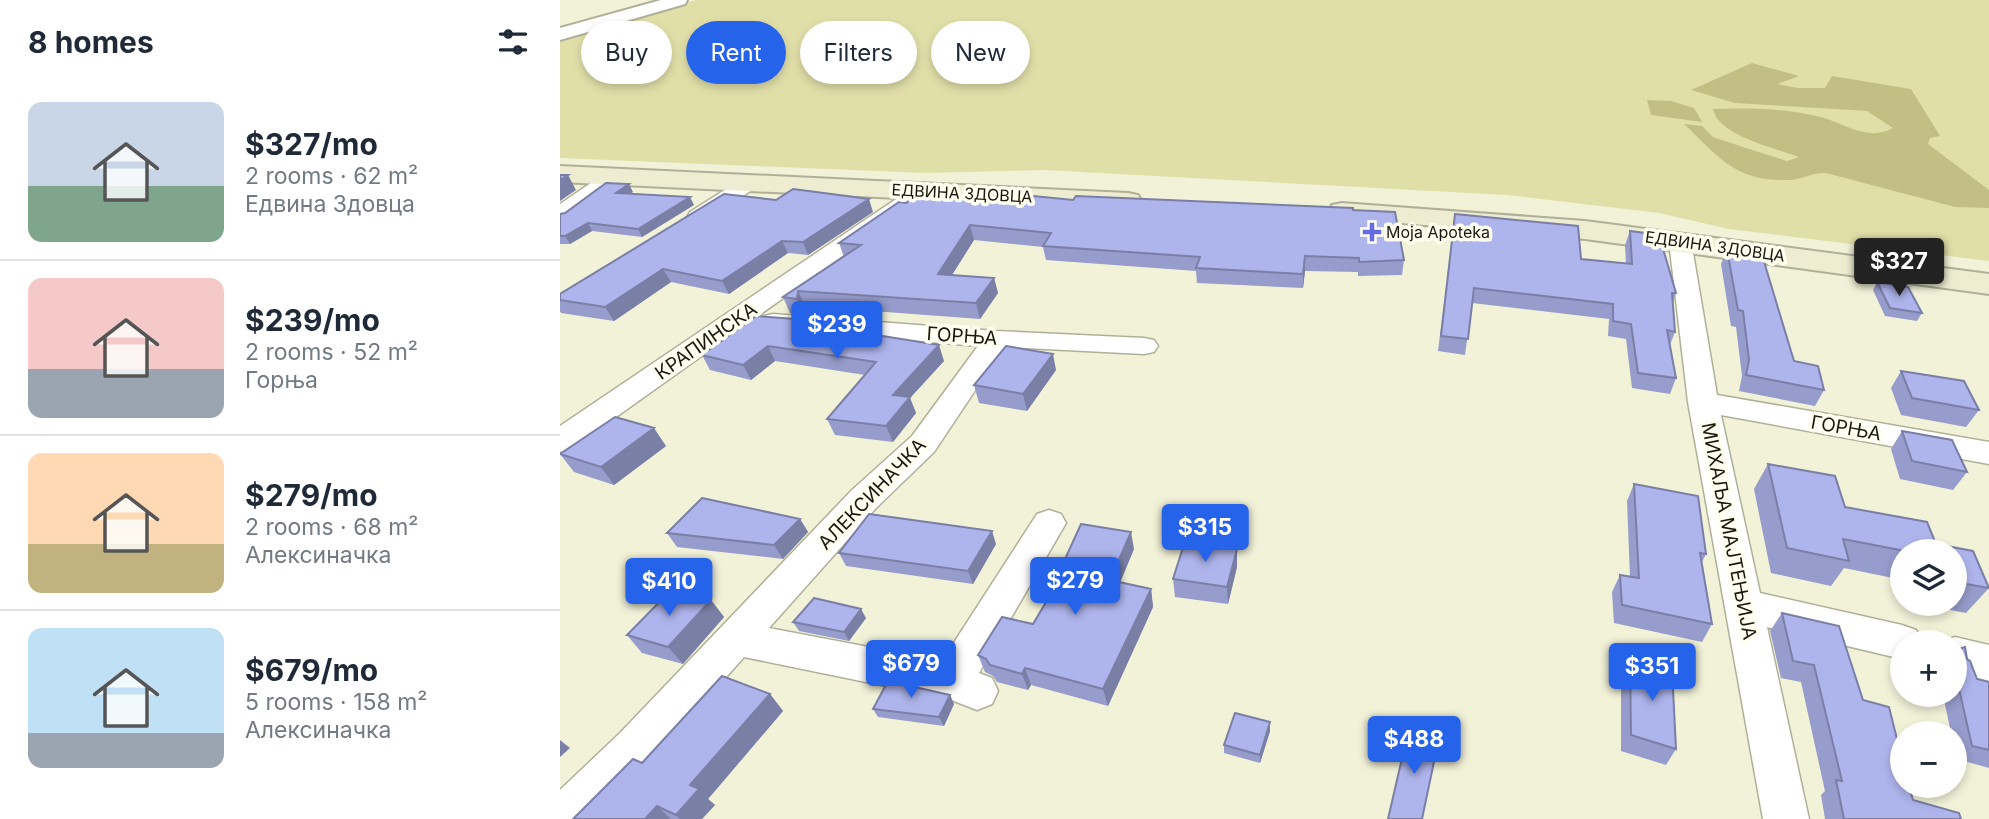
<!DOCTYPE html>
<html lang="en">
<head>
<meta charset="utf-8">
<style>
  :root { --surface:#fff; --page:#f2f2f3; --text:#1f2937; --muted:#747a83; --line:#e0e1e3; --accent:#2563eb }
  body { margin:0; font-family:Inter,sans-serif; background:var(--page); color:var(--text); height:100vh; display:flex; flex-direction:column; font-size:26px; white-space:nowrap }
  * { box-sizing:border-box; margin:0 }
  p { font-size:23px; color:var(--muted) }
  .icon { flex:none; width:38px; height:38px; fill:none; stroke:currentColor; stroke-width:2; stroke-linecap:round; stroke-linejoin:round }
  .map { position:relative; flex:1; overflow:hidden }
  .details { display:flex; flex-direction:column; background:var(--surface); width:560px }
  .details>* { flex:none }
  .top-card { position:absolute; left:21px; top:21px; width:665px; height:63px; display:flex; gap:14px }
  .buttons { position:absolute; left:1330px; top:539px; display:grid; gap:14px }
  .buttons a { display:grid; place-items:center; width:77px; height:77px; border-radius:50%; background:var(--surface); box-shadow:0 4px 10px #0003; font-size:35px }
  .price { position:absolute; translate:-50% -60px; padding:0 16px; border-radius:7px; background:var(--accent); color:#fff; font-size:23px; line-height:46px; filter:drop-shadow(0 2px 4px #0008) }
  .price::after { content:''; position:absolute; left:50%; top:42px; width:21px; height:16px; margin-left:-10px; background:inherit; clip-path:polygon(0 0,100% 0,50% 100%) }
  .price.active { background:#222; color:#fff }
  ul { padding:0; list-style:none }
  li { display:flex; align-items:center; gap:21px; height:175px; padding:0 28px }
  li+li { border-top:2px solid var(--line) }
  li span { display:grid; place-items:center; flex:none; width:196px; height:140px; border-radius:14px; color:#555 }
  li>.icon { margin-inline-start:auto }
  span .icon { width:84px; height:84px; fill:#fffc; stroke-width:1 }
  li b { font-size:30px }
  h2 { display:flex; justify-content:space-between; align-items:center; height:84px; padding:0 28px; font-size:30px }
  .tag { padding:0 24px; border-radius:32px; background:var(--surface); box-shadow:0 4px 10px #0003; font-size:24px; line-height:63px }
  .tag.active { background:var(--accent); color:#fff }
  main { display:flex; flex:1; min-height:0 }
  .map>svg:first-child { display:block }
  .green { fill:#e1dfa8 }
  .water { fill:#c1bf84 }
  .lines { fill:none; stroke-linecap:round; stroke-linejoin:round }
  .minor-casing { stroke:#b0b099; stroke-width:3 }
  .tertiary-casing { stroke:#b0b099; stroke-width:4 }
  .secondary-casing { stroke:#b0b099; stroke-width:4 }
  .minor { fill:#fff; fill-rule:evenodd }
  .tertiary { fill:#fff; fill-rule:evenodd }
  .secondary { fill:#eeedd2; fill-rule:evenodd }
  .wall { fill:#969ccb }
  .shaded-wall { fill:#7a7fa5 }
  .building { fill:#aeb5ec; stroke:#7a7fa5; stroke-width:2 }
  .poi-dot { fill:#666ae3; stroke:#fffff0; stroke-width:2.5 }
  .labels { text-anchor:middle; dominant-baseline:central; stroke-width:7; stroke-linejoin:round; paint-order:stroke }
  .far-street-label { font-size:16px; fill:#18180f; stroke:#fffff0 }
  .far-poi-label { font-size:16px; fill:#18180f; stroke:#fffff0; text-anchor:start }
  .street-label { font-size:19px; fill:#18180f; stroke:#fffff0 }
</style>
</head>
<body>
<main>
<section class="details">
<h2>8 homes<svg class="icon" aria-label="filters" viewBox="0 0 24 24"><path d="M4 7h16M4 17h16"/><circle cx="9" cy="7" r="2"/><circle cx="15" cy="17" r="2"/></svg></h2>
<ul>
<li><span style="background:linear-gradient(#c9d6e8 60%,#7fa58c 0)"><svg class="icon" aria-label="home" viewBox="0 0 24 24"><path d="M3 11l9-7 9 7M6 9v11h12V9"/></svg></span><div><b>$327/mo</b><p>2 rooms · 62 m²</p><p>Едвина Здовца</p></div></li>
<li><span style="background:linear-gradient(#f6c9c9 65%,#9aa5b1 0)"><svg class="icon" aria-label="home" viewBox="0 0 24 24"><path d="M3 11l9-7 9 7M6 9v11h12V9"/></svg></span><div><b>$239/mo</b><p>2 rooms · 52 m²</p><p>Горња</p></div></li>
<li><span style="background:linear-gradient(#ffd9b3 65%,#c2b280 0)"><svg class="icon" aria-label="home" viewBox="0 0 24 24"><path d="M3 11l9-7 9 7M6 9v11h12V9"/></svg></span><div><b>$279/mo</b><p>2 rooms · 68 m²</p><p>Алексиначка</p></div></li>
<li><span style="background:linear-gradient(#bfe0f5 75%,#9aa5b1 0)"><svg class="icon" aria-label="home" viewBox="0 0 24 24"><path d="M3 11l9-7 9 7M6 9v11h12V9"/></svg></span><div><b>$679/mo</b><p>5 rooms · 158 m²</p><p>Алексиначка</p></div></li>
</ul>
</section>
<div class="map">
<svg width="1429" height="819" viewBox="0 0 1429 819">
  <rect width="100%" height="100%" fill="#f2f2d9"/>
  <path class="green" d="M136,0H1429V261L1169,229L1099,213L946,195L484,170L365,173L0,158V40Z"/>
  <path class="water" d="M1192,63L1239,76L1217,84L1237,88H1265L1272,76L1351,89L1380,136L1370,138L1368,144L1429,190V208L1395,207L1266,173C1252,172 1244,179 1230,180C1175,182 1160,158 1124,124L1142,126L1153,137L1186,148L1227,161L1239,157C1216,148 1158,136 1153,109C1187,108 1223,108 1256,116C1282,121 1307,143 1333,128L1307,111L1175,103L1131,90Z
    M1087,100L1111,101L1134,108L1142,122L1091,115Z"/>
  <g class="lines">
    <g class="minor-casing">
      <path id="minor" d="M54,170L61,172L64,176L61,180L8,219L0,221V204L47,172Z
        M189,177L196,179L199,183L196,187L146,222H130L127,217L130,212L182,179Z
        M361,185L368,187L371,191L368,195L11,449L0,452V426L354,187Z
        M1120,234L1128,236L1131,241L1157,395L1429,442V464L1161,415L1200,593L1342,625L1356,630L1362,642H1342V659L1207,627L1249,819H1203L1128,402L1109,241L1112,236Z
        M213,314L436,331L584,338L594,340L598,346L594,352L584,354L444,347L374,452L316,508L209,628L382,661L477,514L489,510L501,514L506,523L419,673L432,678L438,691L432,704L417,710L389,699L184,657L90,763L36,819H0V790L60,733L292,490L352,436L418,346L204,328L200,322L204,316Z
        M1395,637L1429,645V681L1395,672V642H1382Z"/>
    </g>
    <g class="tertiary-casing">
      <path id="tertiary" d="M101,0H127L125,4L0,40V28Z"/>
    </g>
    <g class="secondary-casing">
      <path id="secondary" d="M0,166L568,193L578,195L582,201L578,207L568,209L0,182Z
        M782,203L1025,221L1429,274V294L1025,239L772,217L768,211L772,205Z"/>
    </g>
    <use href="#minor" class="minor"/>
    <use href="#tertiary" class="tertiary"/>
    <use href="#secondary" class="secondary"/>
  </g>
  <path class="wall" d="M73,192L70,194L134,205L82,237L32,231L10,244H0V214L5,213Z
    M401,198L470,200H513L793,210L844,260L842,275L798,276V272L745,271L743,288L637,283L636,271L486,260L483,247L414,240L392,275L434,278L438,293L420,319L245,306L244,314L230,313L223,297L284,257L279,243L346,203Z
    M313,212L248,255L228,253L169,294L111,282L54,321L1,313L0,311V294Z
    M895,214L1021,259L1066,264L1065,245L1070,231L1116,293L1113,302L1115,332L1110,345L1116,378L1110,394L1072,388L1066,339L1048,336L1049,319L912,303L905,355L878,351Z
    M1167,250L1234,361L1264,390L1255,406L1179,391L1182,376L1176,327L1171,326L1161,264Z
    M1317,282L1362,313L1357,321L1325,316L1313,290Z
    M236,322L384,361L350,398L356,413L333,442L275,435L267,419L305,375L215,361L191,380L150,370L142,355Z
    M496,370L467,411L419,403L414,385Z
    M1341,371L1419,410L1406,427L1341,415L1331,388Z
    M1342,431L1407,472L1393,490L1340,479L1331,449Z
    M106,446L54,485L14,472L0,454Z
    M1208,464L1275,476L1285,507L1367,522L1376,544L1413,551L1429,588L1406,613L1359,604H1395V551H1342V600H1341L1333,578L1284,568L1271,586L1211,573L1194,489Z
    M1074,484L1146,554L1142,562L1152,624L1142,642L1054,623L1052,592L1060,575L1070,577L1067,501Z
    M240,519L248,532L223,559L117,547L107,533Z
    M436,544L413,584L286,566L279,553Z
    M574,549L560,582L591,589L593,607L548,706L471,685L468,690L437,682L433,676L425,672L418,655L473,624L507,567L505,559Z
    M677,549V567L668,604L615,597L613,579Z
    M151,600L164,617L123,664L82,653L67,635Z
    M1222,613L1303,700L1353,800L1401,819H1265L1261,795L1265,791L1241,682L1221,678L1210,631Z
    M306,618L289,641L239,631L233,622Z
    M1395,650L1407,659L1417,679L1429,682V768L1397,759L1395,748V733H1391L1383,695H1395Z
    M1070,659L1116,749L1106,765L1061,751V676Z
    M210,694L223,711L148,799L155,805L142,819H13L82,763Z
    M390,695L394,704L384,726L318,717L313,709Z
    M710,722V731L700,763L664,753V745Z"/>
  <path class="shaded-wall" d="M8,175L16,190L0,201V180Z
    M69,184L73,192L60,200L56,193Z
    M130,197L134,205L82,237L78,229Z
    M309,199L313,212L248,255L243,242Z
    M28,223L32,231L10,244L5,236Z
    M410,225L414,240L383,289L378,274Z
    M222,241L228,253L169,294L162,281Z
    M745,256V271L743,288V274Z
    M103,269L111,282L54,321L45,307Z
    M434,278L438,293L420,319L416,303Z
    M238,291L245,306L244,314L237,299Z
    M379,345L384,361L350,398L356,413L333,442L326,426L333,395Z
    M208,346L215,361L191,380L183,365Z
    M493,354L496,370L467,411L463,394Z
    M94,428L106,446L54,485L41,467Z
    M240,519L248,532L223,559L214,545Z
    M432,531L436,544L413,584L408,571Z
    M571,532L574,549L554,597L550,580Z
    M677,549V567L668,604L667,587Z
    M591,589L593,607L548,706L543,689Z
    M151,600L164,617L123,664L108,647Z
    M301,609L306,618L289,641L284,632Z
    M465,668L471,685L468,690L462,674Z
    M210,694L223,711L148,799L155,805L142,819H120L116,815L130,785Z
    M390,695L394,704L384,726L379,717Z
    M710,722V731L700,763V755Z
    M0,740L10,748L0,757Z
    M97,806L111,819H85Z"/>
  <path class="building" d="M0,175H8L0,180Z
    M46,183L69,184L56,193L130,197L78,229L28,223L5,236H0V214L5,213Z
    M233,189L309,199L243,242L222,241L162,281L103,269L45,307L0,300V294L164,194L216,200Z
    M360,192L401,198L408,192L470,200L474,196L513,200L516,196L793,208V210L835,212L844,260L799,262V258L745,256L743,274L636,268L640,257L483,246L491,233L410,225L378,274L434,278L416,303L238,291L237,299L223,297L301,245L279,243L339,202L346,203Z
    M895,214L1018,226L1021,259L1072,264L1070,231L1099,235L1116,293H1112L1115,332L1107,330L1116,378L1078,373L1071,324L1053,321V304L914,288L908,339L881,336Z
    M1167,250L1202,255L1234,361L1258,366L1264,390L1186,375L1189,360L1183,311L1178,310Z
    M1317,282L1348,287L1362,313L1330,308Z
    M196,316L235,319L234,322L379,345L333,395L350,397L326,426L267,419L316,362L208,346L183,365L142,355Z
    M446,346L493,354L463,394L414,385Z
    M1341,371L1404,381L1419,410L1352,398Z
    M55,417L94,428L41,467L0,454Z
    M1342,431L1392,440L1407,472L1352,461Z
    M1208,464L1275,476L1285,507L1367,522L1376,544L1413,551L1429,588L1395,582V551H1345L1283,539L1289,561L1227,548Z
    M1074,484L1138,496L1146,554L1140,553L1152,624L1062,605L1060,575L1079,578Z
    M142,498L240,519L214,545L107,533Z
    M309,514L432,531L408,571L279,553Z
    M521,524L571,532L550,580L591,589L543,689L465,668L462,674L430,665L426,659L418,655L442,617L473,624L511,560L505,559Z
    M625,541L677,549L667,587L613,579Z
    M111,590L151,600L108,647L67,635Z
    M254,598L301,609L284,632L233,622Z
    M1222,613L1279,626L1303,700L1329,707L1342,759V786H1349L1353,800L1399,813L1401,819H1284L1276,780L1282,781L1254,665L1233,661Z
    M1405,647L1407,659L1410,661L1417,679L1429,682V750L1412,746L1395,671V650Z
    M1070,659L1112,669L1116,749L1071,735Z
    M162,676L210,694L130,785L139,789L116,815L97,806L85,819H13L73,759L82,763Z
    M328,681L390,695L379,717L313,709Z
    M675,713L710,722L700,755L664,745Z
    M849,728L879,738L862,819H828Z"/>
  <path class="poi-dot" d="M808.5 221.5h7v7h7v7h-7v7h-7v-7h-7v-7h7z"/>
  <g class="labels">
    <g class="far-street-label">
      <text transform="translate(402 193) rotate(3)">ЕДВИНА ЗДОВЦА</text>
      <text transform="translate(1155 246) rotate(8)">ЕДВИНА ЗДОВЦА</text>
    </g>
    <g class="far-poi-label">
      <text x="826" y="232">Moja Apoteka</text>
    </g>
    <g class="street-label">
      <text transform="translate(402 336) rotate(4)">ГОРЊА</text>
      <text transform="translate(146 341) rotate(-35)">КРАПИНСКА</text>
      <text transform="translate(1286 428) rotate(10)">ГОРЊА</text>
      <text transform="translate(312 494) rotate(-46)">АЛЕКСИНАЧКА</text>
      <text transform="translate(1169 531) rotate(79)">МИХАЉА МАЈТЕЊИЈА</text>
    </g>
  </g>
</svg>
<div class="buttons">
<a><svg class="icon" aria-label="layers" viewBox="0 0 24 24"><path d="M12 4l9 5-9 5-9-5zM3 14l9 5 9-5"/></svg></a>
<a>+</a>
<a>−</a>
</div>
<b class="price active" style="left:1339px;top:298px">$327</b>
<b class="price" style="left:277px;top:361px">$239</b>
<b class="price" style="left:645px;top:564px">$315</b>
<b class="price" style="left:515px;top:617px">$279</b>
<b class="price" style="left:109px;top:618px">$410</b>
<b class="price" style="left:351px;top:700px">$679</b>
<b class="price" style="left:1092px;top:703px">$351</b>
<b class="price" style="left:854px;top:776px">$488</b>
<div class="top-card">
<a class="tag">Buy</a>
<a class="tag active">Rent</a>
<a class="tag">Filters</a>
<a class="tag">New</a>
</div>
</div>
</main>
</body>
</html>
